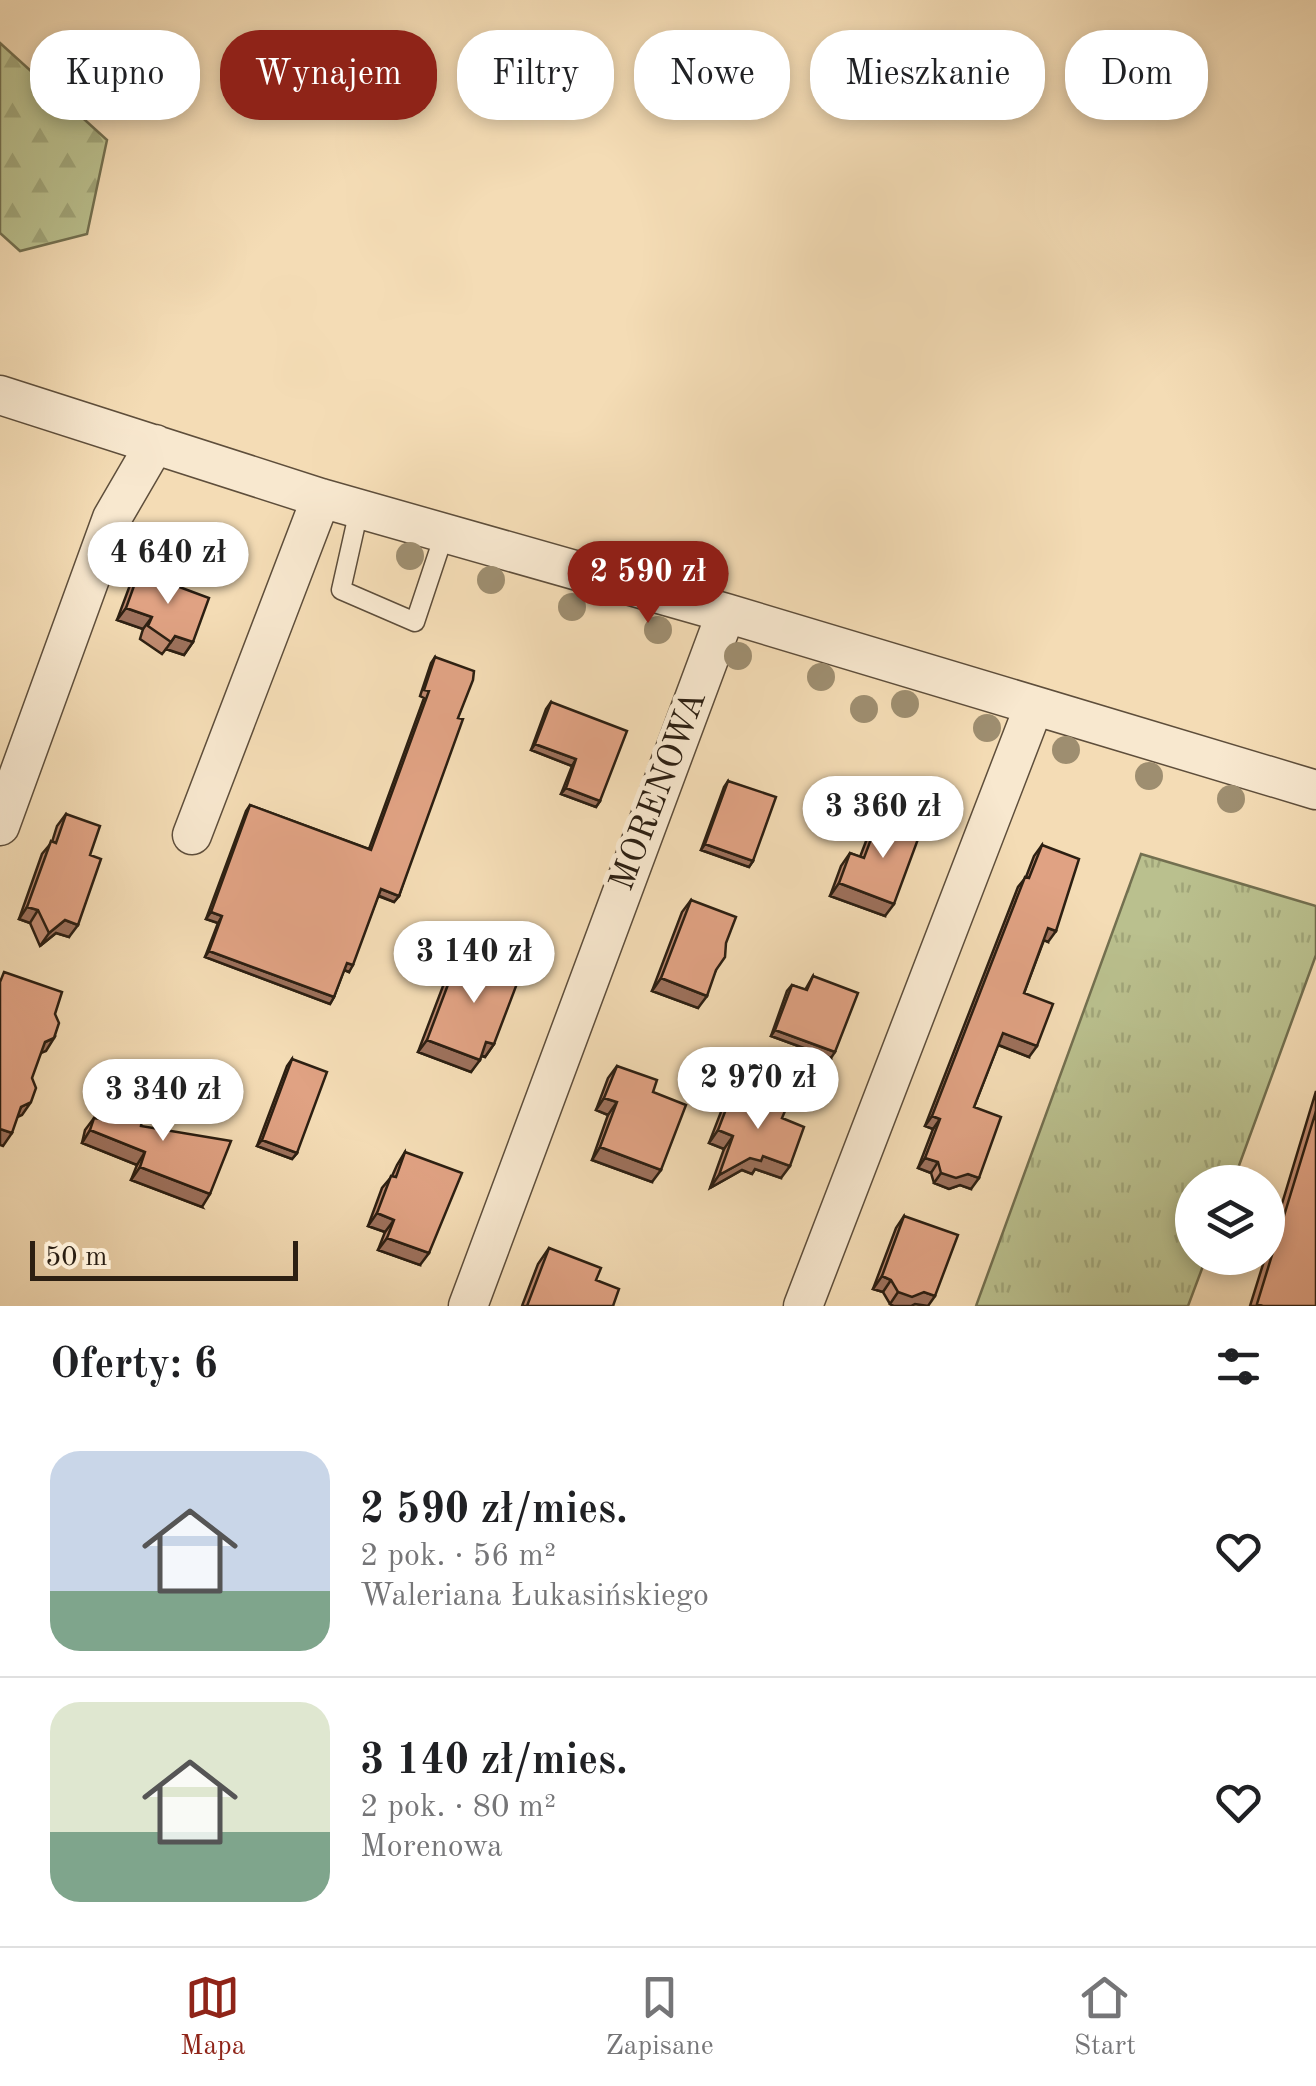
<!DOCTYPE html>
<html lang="pl">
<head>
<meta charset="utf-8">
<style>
  :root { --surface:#fff; --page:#f6f6f6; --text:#202124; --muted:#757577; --line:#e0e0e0; --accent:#8f2418 }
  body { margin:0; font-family:"Old Standard TT",serif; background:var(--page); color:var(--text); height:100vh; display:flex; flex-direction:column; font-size:38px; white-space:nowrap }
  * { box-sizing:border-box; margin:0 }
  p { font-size:32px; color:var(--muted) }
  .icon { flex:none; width:55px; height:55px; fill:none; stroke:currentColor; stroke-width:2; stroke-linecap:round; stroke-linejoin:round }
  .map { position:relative; height:1306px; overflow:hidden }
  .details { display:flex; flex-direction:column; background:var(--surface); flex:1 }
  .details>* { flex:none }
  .banner { position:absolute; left:30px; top:30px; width:1258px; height:90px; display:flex; gap:20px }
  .tools { position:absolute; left:1175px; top:1165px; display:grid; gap:20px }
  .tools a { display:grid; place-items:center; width:110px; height:110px; border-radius:50%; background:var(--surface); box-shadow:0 5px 15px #0003; font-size:50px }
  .scale { position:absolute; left:30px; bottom:25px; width:268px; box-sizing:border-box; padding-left:10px; border:5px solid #2c1f12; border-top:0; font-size:28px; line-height:35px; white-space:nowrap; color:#2c1f12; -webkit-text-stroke:8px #f8e8cf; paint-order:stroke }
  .price { position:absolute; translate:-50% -85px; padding:0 22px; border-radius:35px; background:#fff; color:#222; font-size:32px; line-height:65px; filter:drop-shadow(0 2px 5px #0008) }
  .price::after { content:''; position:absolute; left:50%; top:60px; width:30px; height:22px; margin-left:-15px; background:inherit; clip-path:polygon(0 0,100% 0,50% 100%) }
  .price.selected { background:var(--accent); color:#fff }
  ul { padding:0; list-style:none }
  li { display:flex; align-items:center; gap:30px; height:250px; padding:0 50px }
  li+li { border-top:2px solid var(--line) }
  li span { display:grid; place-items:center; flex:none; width:280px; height:200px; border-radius:30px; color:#555 }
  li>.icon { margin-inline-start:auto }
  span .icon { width:120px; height:120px; fill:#fffc; stroke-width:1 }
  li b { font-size:42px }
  h2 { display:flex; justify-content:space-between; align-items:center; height:120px; padding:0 50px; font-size:42px }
  .tag { padding:0 35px; border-radius:40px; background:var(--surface); box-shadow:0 5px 15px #0003; font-size:35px; line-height:90px }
  .tag.selected { background:var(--accent); color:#fff }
  .menu { display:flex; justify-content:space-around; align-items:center; height:140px; border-top:2px solid var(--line); background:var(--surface); font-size:28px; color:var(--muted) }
  .menu a { display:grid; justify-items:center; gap:5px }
  .menu .selected { color:var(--accent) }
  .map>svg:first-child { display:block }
  .grass { fill:url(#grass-tufts); stroke:#737050; stroke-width:2.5 }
  .forest { fill:url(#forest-firs); stroke:#737050; stroke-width:2.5 }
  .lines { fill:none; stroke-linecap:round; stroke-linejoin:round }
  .lane-casing { stroke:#5e4e3b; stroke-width:21 }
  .street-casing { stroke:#5e4e3b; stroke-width:41 }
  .lane { stroke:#f8e8cf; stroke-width:18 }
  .street { stroke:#f8e8cf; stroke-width:38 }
  .tree { fill:#9e8e70 }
  .wall { fill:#c18b71; stroke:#2c1f12; stroke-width:2.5 }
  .shaded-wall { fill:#9d715c; stroke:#2c1f12; stroke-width:2.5 }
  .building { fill:#e0a283; stroke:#2c1f12; stroke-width:2.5 }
  .labels { text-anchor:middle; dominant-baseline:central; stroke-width:10; stroke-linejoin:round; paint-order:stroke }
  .street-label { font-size:35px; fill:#2c1f12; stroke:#f8e8cf }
</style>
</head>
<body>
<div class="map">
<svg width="1316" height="1306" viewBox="0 0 1316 1306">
  <defs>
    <pattern id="grass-tufts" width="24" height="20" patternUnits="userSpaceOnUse" patternTransform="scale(2.5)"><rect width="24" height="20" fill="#bac08e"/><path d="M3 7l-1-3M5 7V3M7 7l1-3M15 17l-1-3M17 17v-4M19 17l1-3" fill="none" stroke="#a0a579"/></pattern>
    <pattern id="forest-firs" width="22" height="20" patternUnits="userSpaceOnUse" patternTransform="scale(2.5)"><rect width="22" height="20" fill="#bac08e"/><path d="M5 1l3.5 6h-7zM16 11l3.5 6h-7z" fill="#a0a579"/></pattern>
  </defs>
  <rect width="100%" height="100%" fill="#f4dcb5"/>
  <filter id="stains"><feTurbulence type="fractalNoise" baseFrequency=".002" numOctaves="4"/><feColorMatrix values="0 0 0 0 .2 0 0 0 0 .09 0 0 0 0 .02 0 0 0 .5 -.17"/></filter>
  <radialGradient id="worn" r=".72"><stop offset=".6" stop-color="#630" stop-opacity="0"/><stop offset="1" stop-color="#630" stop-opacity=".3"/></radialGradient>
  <path class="grass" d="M1141,854L1316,906V955L1233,1182H1192V1258H1206L1188,1306H976Z"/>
  <path class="forest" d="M0,43L107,140L87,234L20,251L0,233Z"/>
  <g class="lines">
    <g class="lane-casing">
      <path id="lane" d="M359,510L341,590L415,622L444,535"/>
    </g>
    <g class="street-casing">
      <path id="street" d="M0,395L321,498L726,613L1316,790
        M0,826L112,518L155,444
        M192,835L321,498
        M468,1306L726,613
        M803,1306L1034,706"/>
    </g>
    <use href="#lane" class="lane"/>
    <use href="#street" class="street"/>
  </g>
  <g class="tree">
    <circle cx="410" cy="556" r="14"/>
    <circle cx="491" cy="580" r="14"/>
    <circle cx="572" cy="607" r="14"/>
    <circle cx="658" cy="630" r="14"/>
    <circle cx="738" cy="656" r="14"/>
    <circle cx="821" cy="677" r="14"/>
    <circle cx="905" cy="704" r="14"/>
    <circle cx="864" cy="709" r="14"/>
    <circle cx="987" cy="728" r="14"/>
    <circle cx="1066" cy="750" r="14"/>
    <circle cx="1149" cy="776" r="14"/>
    <circle cx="1231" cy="799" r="14"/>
  </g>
  <path class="wall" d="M139,572L193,642L184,655L166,649L162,654L140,639L143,629L117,620L130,585Z
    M435,657L458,718L399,896L394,902L378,896L349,972L344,970L334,997L330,1004L205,957L218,923L206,919L246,811L250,805L369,849L424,698L420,696L431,663Z
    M551,702L600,801L596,807L561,794L572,766L531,750L546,709Z
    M728,781L753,861L749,867L701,850L724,787Z
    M66,814L90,855L69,937L56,933L40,946L30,923L19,919L42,854L52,842L57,826Z
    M880,815L885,916L830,896L841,866L850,853L860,857L871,828Z
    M1042,845L1048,942L1044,940L1024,993L1029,1057L998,1045L974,1107L971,1189L960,1185L949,1189L934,1183L931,1173L918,1168L933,1129L925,1126L1018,887L1026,877L1034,856Z
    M691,900L716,970L698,1008L652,991L682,912Z
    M468,952L494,1044L485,1057L481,1056L471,1072L418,1052L443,986L452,974L455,975L459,965Z
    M813,976L831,1058L771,1036L787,991L792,985L805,990Z
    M292,1059L297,1153L292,1159L257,1146L287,1066Z
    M617,1066L653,1092L652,1182L592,1160L608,1115L596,1110L608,1078Z
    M112,1088L141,1126L202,1207L131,1180L137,1165L82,1143L85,1130L94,1118L100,1119L103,1101Z
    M733,1091L782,1118L781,1178L755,1169L752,1174L742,1170L710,1188L724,1149L709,1143L724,1104Z
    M1316,1091V1306H1250L1265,1258H1268V1250Z
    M405,1152L420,1265L378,1250L385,1232L368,1226L382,1188L392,1176L397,1165Z
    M904,1216L928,1306L915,1304L911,1306H894L890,1304L883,1292L873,1289L896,1228Z
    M549,1248L596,1280L613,1306H522L538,1264Z"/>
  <path class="shaded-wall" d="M126,608L152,617L143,629L117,620Z
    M175,636L193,642L184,655L166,649Z
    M535,744L576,759L572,766L531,750Z
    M566,788L600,801L596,807L561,794Z
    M705,844L753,861L749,867L701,850Z
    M839,883L894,904L885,916L830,896Z
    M381,889L399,896L394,902L377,895Z
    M27,907L38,910L30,923L19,919Z
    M211,912L222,916L218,923L206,919Z
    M65,920L78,925L69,937L56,933L40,946L49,933Z
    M1048,928L1056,931L1048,942L1041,939Z
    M209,951L334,997L330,1004L205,957Z
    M347,963L353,965L349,972L343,969Z
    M661,978L707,996L698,1008L652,991Z
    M775,1030L835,1052L831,1058L771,1036Z
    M1003,1033L1037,1046L1029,1057L996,1044Z
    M54,1038L46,1051L36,1055L45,1042Z
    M427,1040L480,1060L471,1072L418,1052Z
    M486,1042L494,1044L485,1057L478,1054Z
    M604,1098L617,1102L608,1115L596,1110Z
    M31,1102L22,1115L13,1119L21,1107Z
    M932,1116L940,1119L933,1129L925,1126Z
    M0,1129L12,1133L3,1146L0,1145Z
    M90,1130L145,1152L137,1165L82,1143Z
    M718,1130L733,1136L724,1149L709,1143Z
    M262,1140L297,1153L292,1159L257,1146Z
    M600,1147L661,1170L652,1182L592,1160Z
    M763,1156L790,1166L781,1178L755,1169L752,1174L742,1170L710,1188L719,1175L750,1158Z
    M925,1158L938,1162L931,1173L918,1168Z
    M140,1167L210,1194L202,1207L131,1180Z
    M941,1173L968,1174L979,1178L971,1189L960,1185L949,1189L934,1183Z
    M377,1213L394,1220L385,1232L368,1226Z
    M387,1238L429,1253L420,1265L378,1250Z
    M882,1276L891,1280L883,1292L873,1289Z
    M898,1292H924L935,1296L928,1306L915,1304L911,1306H894L890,1304Z"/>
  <path class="building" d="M139,572L209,598L193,642L175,636L171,642L148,626L152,617L126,608Z
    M435,657L474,671L473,680L458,718L463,719L399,896L381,889L353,965L347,963L334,997L209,951L222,916L211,912L250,805L371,850L429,691L424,690Z
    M551,702L627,731L600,801L566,788L576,759L535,744Z
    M728,781L776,797L753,861L705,844Z
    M66,814L100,826L90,855L101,859L78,925L65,920L49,933L38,910L27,907L51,841L56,843Z
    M880,815L921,831L894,904L839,883L850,853L864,858Z
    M1042,845L1079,859L1056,931L1048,928L1024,993L1053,1004L1037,1046L1003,1033L974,1107L1001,1117L979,1178L968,1174L956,1178L941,1173L938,1162L925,1158L940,1119L932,1116L1025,877L1029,878Z
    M691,900L736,917L726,943L725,957L716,970L707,996L661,978Z
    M468,952L521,973L494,1044L486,1042L480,1060L427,1040L452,974L459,977Z
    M4,972L62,992L55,1014L59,1023L54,1038L45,1042L32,1078L36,1088L31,1102L21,1107L12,1133L0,1129V982Z
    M813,976L858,993L835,1052L775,1030L792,985L807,990Z
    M292,1059L327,1072L297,1153L262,1140Z
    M617,1066L657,1080L653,1092L686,1105L661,1170L600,1147L617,1102L604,1098Z
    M112,1088L146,1094L141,1126L231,1141L210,1194L140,1167L145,1152L90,1130L94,1118L107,1120Z
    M733,1091L785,1111L782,1118L804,1127L790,1166L763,1156L761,1161L750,1158L719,1175L733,1136L718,1130Z
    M1316,1111V1306H1263L1257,1304Z
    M405,1152L462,1173L429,1253L387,1238L394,1220L377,1213L391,1176L396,1177Z
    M904,1216L958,1235L935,1296L924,1292L912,1297L898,1292L891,1280L882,1276Z
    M549,1248L601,1268L596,1280L619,1289L613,1306H527Z"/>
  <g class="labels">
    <g class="street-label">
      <text transform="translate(659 791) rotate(-69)">MORENOWA</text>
    </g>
  </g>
  <rect width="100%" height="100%" filter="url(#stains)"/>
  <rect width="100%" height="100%" fill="url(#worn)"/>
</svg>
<div class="tools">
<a><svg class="icon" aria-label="layers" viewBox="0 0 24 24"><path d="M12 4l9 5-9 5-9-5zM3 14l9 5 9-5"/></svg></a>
</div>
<div class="scale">50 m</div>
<b class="price" style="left:168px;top:607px">4 640 zł</b>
<b class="price selected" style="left:648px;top:626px">2 590 zł</b>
<b class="price" style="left:883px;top:861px">3 360 zł</b>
<b class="price" style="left:474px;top:1006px">3 140 zł</b>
<b class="price" style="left:758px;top:1132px">2 970 zł</b>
<b class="price" style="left:163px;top:1144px">3 340 zł</b>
<div class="banner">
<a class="tag">Kupno</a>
<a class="tag selected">Wynajem</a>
<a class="tag">Filtry</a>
<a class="tag">Nowe</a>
<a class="tag">Mieszkanie</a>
<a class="tag">Dom</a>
</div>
</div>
<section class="details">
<h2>Oferty: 6<svg class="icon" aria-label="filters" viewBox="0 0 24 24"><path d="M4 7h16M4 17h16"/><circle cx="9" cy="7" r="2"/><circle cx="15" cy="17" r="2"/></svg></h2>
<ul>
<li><span style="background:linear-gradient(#c9d6e8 70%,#7fa58c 0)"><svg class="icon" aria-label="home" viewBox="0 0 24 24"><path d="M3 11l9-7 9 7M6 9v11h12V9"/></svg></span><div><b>2 590 zł/mies.</b><p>2 pok. · 56 m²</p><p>Waleriana Łukasińskiego</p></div><svg class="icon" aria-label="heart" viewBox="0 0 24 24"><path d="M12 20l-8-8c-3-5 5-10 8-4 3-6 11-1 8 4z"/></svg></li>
<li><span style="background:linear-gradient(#dfe7d0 65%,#7fa58c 0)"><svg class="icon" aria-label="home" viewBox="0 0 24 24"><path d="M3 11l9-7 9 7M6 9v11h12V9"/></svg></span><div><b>3 140 zł/mies.</b><p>2 pok. · 80 m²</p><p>Morenowa</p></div><svg class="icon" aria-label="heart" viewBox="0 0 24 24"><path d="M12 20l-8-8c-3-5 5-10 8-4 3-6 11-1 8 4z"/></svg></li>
</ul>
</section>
<nav class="menu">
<a class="selected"><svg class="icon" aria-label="map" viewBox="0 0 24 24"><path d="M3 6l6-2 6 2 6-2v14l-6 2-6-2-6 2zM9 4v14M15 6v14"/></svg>Mapa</a>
<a><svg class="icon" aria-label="saved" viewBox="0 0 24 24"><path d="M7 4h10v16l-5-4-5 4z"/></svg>Zapisane</a>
<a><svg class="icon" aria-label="home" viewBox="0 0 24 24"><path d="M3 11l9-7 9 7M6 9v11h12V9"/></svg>Start</a>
</nav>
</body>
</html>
